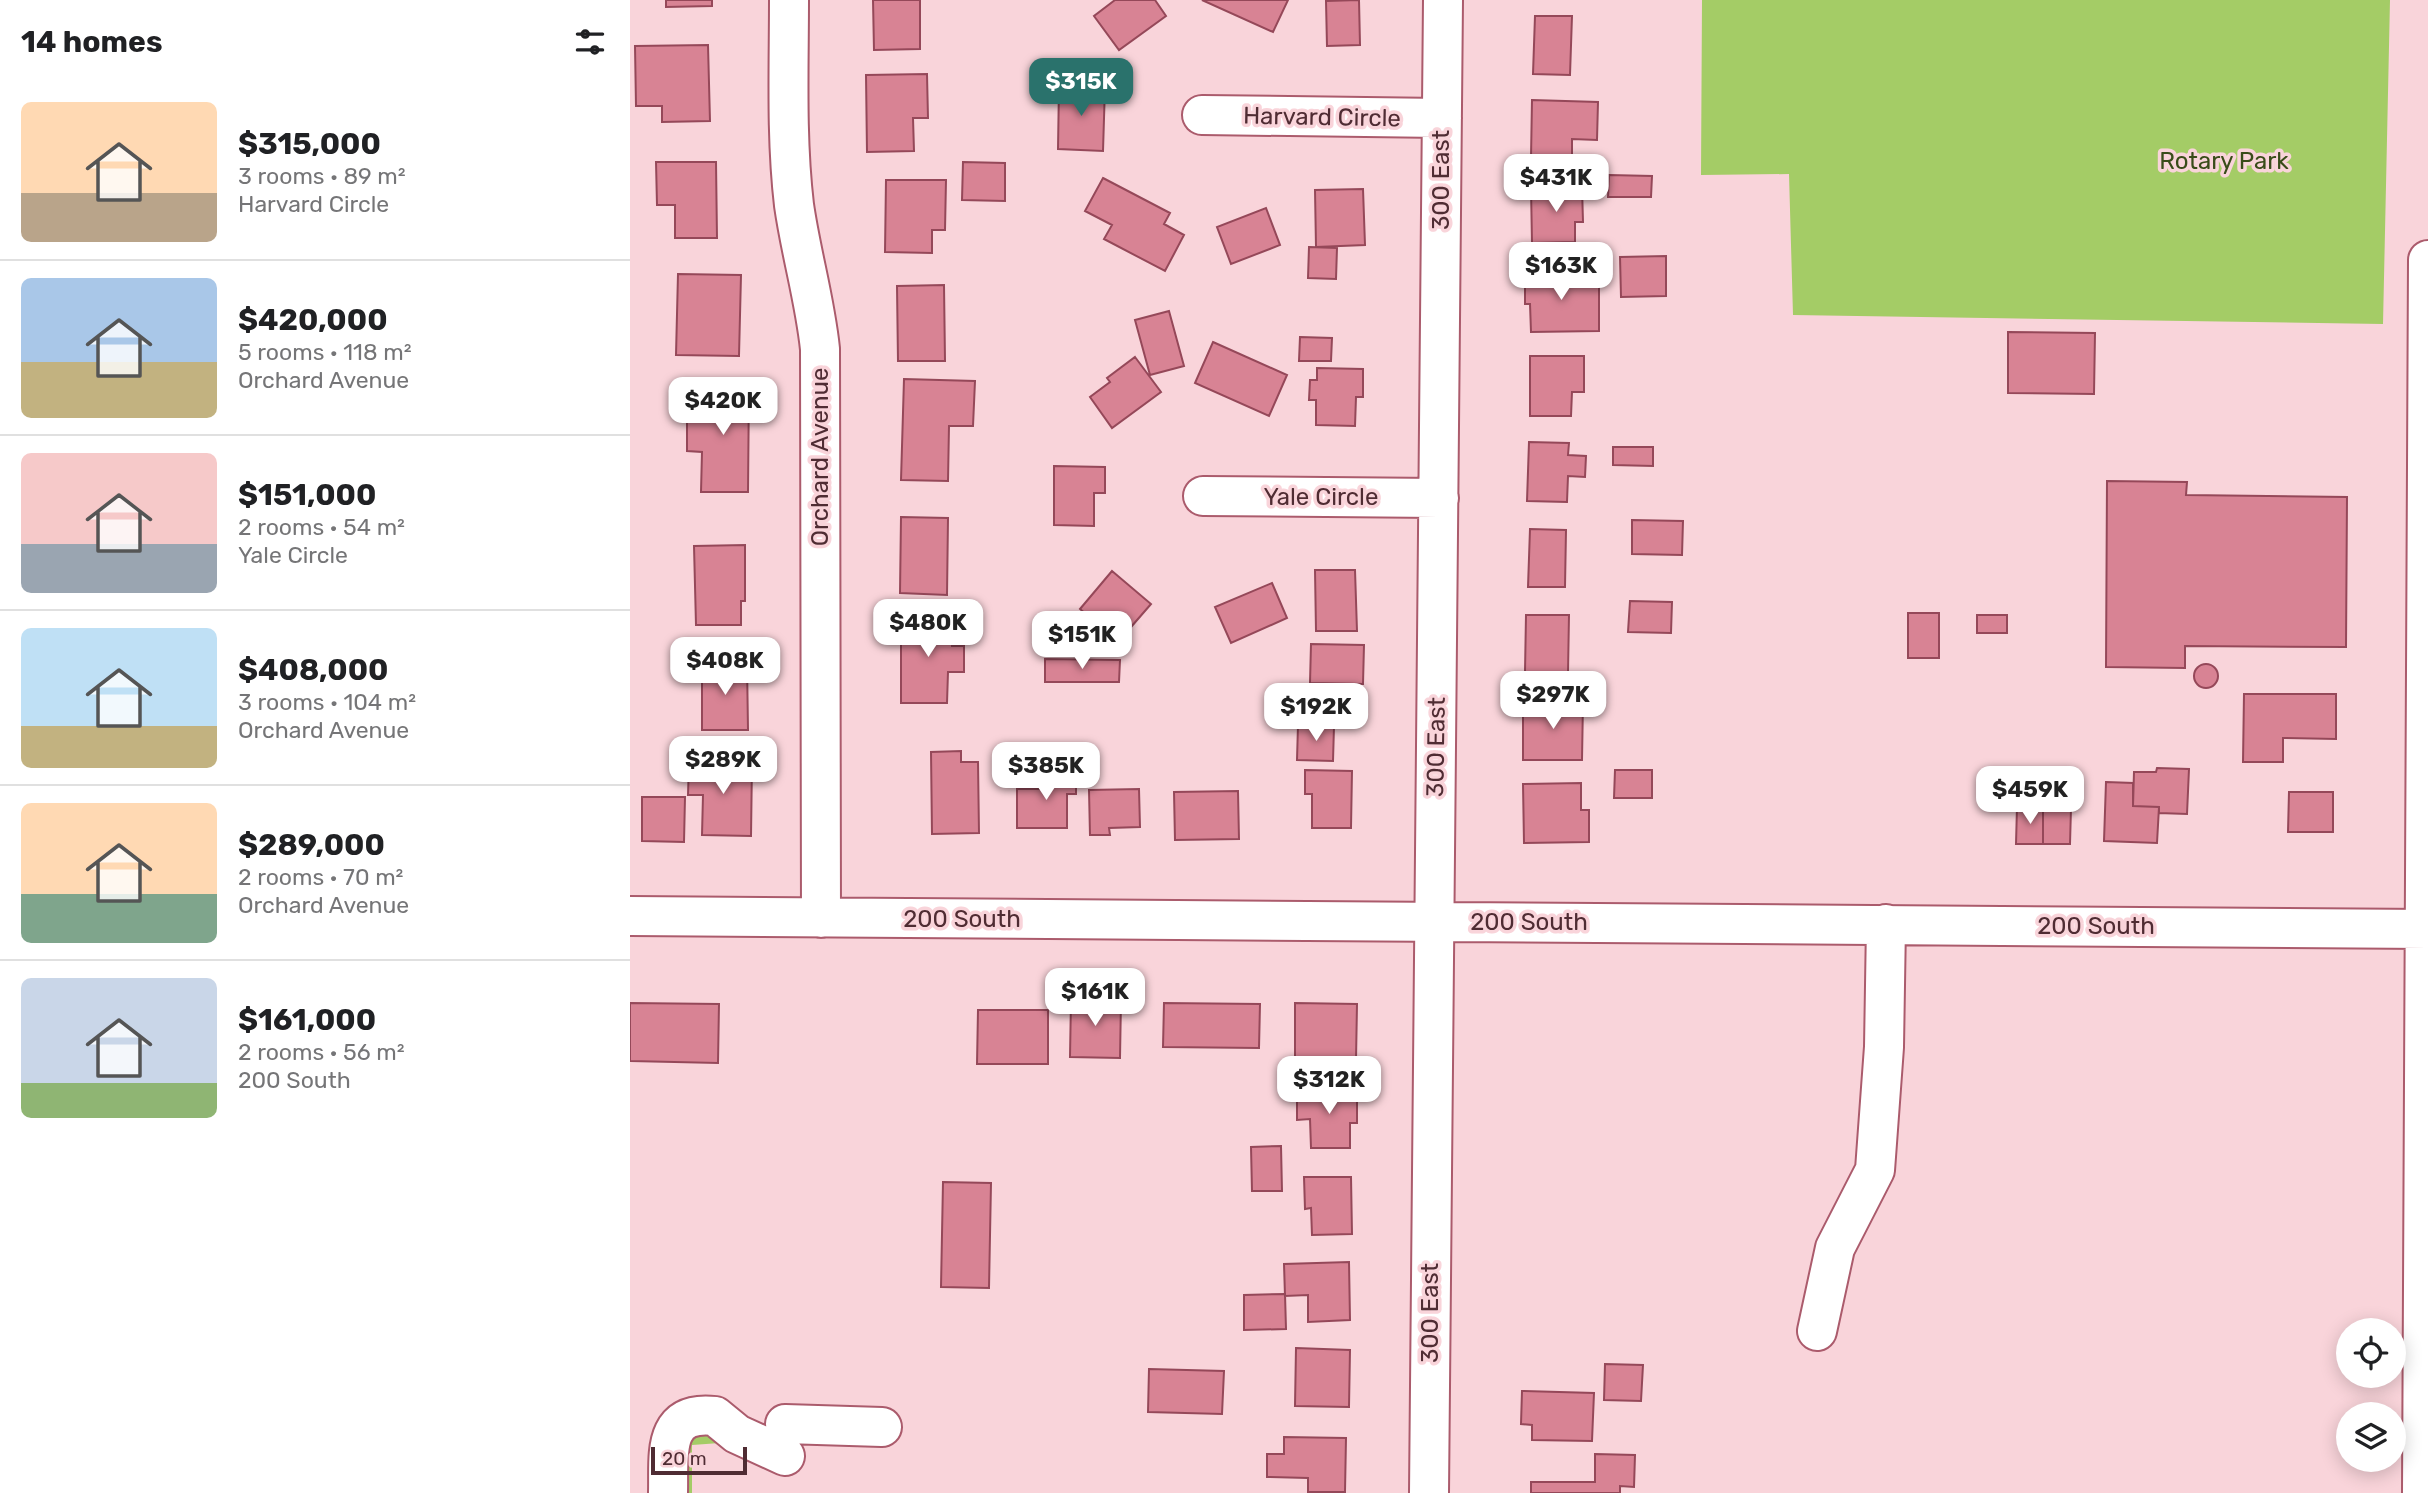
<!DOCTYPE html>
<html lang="en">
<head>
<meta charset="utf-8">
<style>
  :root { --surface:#fff; --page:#f6f6f6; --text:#202124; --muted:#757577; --line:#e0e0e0; --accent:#2a726c }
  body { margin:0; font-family:Rubik,sans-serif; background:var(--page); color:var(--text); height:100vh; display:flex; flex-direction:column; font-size:26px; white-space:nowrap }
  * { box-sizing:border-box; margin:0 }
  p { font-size:23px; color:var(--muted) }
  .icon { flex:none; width:38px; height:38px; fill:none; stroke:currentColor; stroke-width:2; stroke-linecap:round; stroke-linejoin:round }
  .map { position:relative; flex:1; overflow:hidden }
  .drawer { display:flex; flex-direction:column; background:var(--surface); width:630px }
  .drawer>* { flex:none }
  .buttons { position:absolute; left:1706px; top:1318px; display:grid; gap:14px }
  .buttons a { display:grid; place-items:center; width:70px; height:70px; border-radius:50%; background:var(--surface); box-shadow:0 4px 18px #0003; font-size:35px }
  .scale { position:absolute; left:21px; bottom:18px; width:96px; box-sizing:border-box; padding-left:7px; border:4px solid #4f2c33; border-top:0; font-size:19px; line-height:24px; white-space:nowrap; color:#4f2c33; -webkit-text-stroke:5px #f9d4da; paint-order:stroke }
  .price { position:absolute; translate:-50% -60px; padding:0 16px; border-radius:14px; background:#fff; color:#222; font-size:23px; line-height:46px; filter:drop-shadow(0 2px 4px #0008) }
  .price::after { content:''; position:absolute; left:50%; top:42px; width:21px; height:16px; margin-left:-10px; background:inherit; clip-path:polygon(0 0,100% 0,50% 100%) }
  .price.selected { background:var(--accent); color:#fff }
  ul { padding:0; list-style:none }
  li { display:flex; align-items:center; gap:21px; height:175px; padding:0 21px }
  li+li { border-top:2px solid var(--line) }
  li span { display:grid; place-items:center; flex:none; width:196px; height:140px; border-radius:10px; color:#555 }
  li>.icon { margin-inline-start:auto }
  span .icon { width:84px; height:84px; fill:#fffc; stroke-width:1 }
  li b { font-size:30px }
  h2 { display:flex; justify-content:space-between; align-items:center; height:84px; padding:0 21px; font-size:30px }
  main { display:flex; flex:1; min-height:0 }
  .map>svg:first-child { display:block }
  .green { fill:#a4cc66 }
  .building { fill:#d88394; stroke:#954859; stroke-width:2 }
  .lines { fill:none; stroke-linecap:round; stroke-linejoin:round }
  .minor-casing { stroke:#ab5b6c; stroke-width:42 }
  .minor { stroke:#fff; stroke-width:38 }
  .labels { text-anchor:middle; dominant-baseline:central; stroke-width:7; stroke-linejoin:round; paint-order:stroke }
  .street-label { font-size:24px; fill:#4f2c33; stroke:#f9d4da }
  .park-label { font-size:24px; fill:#394c19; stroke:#f9d4da }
</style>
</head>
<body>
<main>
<section class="drawer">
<h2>14 homes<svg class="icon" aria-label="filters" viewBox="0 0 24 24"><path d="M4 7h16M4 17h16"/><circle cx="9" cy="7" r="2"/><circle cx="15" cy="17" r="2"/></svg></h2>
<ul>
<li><span style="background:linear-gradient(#ffd9b3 65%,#b9a48a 0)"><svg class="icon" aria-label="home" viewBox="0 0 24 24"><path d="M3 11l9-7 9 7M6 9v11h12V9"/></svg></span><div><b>$315,000</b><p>3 rooms · 89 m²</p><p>Harvard Circle</p></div></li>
<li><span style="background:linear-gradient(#a9c7e8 60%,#c2b280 0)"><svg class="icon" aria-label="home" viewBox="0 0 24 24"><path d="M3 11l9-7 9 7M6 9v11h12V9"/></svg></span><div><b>$420,000</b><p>5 rooms · 118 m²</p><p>Orchard Avenue</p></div></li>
<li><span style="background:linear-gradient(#f6c9c9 65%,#9aa5b1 0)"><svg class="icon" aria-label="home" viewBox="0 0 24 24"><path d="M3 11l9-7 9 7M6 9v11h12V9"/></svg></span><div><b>$151,000</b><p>2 rooms · 54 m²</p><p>Yale Circle</p></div></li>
<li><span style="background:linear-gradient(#bfe0f5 70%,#c2b280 0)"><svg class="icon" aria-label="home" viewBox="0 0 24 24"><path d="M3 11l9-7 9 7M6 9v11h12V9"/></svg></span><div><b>$408,000</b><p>3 rooms · 104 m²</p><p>Orchard Avenue</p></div></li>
<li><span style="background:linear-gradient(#ffd9b3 65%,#7fa58c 0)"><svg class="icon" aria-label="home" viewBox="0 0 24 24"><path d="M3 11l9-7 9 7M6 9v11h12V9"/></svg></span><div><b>$289,000</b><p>2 rooms · 70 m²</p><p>Orchard Avenue</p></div></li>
<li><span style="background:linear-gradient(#c9d6e8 75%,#8fb573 0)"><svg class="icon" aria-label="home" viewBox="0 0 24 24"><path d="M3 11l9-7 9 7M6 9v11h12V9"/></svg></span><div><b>$161,000</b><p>2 rooms · 56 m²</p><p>200 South</p></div></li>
</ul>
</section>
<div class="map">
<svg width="1798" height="1493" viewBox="0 0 1798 1493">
  <rect width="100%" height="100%" fill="#f9d4da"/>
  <path class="green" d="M1072,0H1760L1753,324L1163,315L1159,174L1071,175Z
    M71,1428L90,1443L62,1445V1493H51V1449Z"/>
  <path class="building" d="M36,0H82V6L36,7Z
    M243,0H290V49L244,50Z
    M485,0H525L536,16L489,50L464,16Z
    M572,0H658L643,32Z
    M729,0L730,45L697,46L696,1Z
    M905,16H942L940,75L903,74Z
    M78,45L80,121L32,122V106H6L5,46Z
    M297,74L298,118H283L284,151L237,152L236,75Z
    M429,85L475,86L473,151L428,149Z
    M902,100L968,102L967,140L942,139V158H901Z
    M26,162H86L87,238H45V205H27Z
    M333,162L375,163V201L332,200Z
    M979,175L1022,176L1021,197H978Z
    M473,178L540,213L534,224L554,235L535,271L474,239L482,225L455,211Z
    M256,180H316L315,230H302V253L255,252Z
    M952,187L953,222H945V242L902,243L901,188Z
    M733,189L735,245L686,247L685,190Z
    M636,208L650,245L601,264L587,227Z
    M679,247L707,248L706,279L678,278Z
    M1036,256V296L991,297L990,257Z
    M895,270H947V287H969V331L901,332L900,304H895Z
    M48,274L111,275L109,356L46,355Z
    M314,285L315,361H268L267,286Z
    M539,311L554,366L520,375L505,320Z
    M1378,332L1465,333L1464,394L1378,393Z
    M670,337L702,338L701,361H669Z
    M583,342L657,375L639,416L565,383Z
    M900,356H954V392H942L941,416H900Z
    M505,357L531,392L482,428L460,397L480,382L477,378Z
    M687,368L733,369V397H726L725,426L686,425V400H679L680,380H687Z
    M274,379L345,381L343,426H319L318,481L271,480Z
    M72,383H119L118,492H71L72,452L57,451V421L72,422Z
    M899,442L939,443L938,455L956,456L955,477L938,476L937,502L897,501Z
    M983,447H1023V466L983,465Z
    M424,466L475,467V493H464V526L424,525Z
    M1477,481L1557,482L1556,495L1717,497L1716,647L1555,646V668L1476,667Z
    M271,517L318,518L317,595L270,593Z
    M1002,520L1053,521L1052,555L1002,554Z
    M900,529L936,530L935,587H898Z
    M115,545V601H111V625H66L64,546Z
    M685,570H725L727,631H686Z
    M482,571L521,604L488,642L450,609Z
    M642,583L657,618L601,643L585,607Z
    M1000,601L1042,602L1041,633L998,632Z
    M1278,613H1309V658H1278Z
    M896,615H939L938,673L895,672Z
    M1347,615H1377V633H1347Z
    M271,616L322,617V646H334V672H318L317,703H271Z
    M681,644L734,645L733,684L680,683Z
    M415,659L490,660L489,682H415Z
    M117,663L118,730H72V664Z
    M1564 676a12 12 0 1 1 24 0a12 12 0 1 1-24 0Z
    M1614,694H1706V739L1653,738V762H1613Z
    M893,701L953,702L952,760H893Z
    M668,725L704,726L703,761L667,760Z
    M400,743V781H375V744Z
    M331,751V762H348L349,833L302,834L301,752Z
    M59,761L122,762L121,836L72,835L73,795H58Z
    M1527,768L1559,769L1557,814L1529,813V807L1503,806L1504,772H1526Z
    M675,770L722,771L721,828H682V794H675Z
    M985,770H1022V798H984Z
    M413,772H446V794H437V828H387V789H413Z
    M1476,782L1503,783V806L1529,807L1527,843L1474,841Z
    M951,783V810H959V842L894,843L893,784Z
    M509,789L510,827L479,828L480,835H460L459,790Z
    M608,791L609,839L545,840L544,792Z
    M1659,792H1703V832H1658Z
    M12,797H55L54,842L12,841Z
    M1387,807H1413V844H1386Z
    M1413,807L1441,808L1440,844H1413Z
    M441,999L491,1000L490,1058L440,1057Z
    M0,1003L89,1004L88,1063L0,1061Z
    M534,1003L630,1004L629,1048L533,1047Z
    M665,1003L727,1004L726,1060L665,1059Z
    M348,1010H418V1064H347Z
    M727,1090V1123H720V1148H681L680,1119L667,1120V1091Z
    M651,1146L652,1191H622L621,1147Z
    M674,1177H721L722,1234L682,1235L681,1208L675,1209Z
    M313,1182L361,1183L359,1288L311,1287Z
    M719,1262L720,1320L678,1322V1295L655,1296L654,1264Z
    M655,1294L656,1329L614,1330V1295Z
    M666,1348L720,1350L719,1407L665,1406Z
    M975,1364L1013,1365L1011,1401L974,1400Z
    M519,1369L594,1371L592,1414L518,1412Z
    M892,1391L964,1393L962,1441L902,1440V1425L891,1424Z
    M654,1437L716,1438L715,1492H678V1478L637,1477V1454H654Z
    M965,1454L1005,1455L1004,1487L990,1486V1493H901V1482H965Z"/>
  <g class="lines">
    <g class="minor-casing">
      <path id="minor" d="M159,0C159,68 156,137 164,205C171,254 185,300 190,349L191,918
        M572,115L812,118
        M573,496L809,498
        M0,916L1798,929
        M1187,1331L1205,1248L1245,1170L1254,1047L1256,924
        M155,1424L252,1427
        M38,1493C39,1455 31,1410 85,1416L107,1434L155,1456
        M799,1493L813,0
        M1792,1493L1798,260"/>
    </g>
    <use href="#minor" class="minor"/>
  </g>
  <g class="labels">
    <g class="street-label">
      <text transform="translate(692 117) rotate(1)">Harvard Circle</text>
      <text transform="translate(811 180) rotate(-90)">300 East</text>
      <text transform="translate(190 457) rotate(-90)">Orchard Avenue</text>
      <text x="691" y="497">Yale Circle</text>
      <text transform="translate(806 747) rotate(-89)">300 East</text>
      <text x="332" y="919">200 South</text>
      <text x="899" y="922">200 South</text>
      <text x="1466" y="926">200 South</text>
      <text transform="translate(800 1313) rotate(-90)">300 East</text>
    </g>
    <g class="park-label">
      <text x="1594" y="161">Rotary Park</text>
    </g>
  </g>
</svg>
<div class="buttons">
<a><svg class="icon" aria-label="locate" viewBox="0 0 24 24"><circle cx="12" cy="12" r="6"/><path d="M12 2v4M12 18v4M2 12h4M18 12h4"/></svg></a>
<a><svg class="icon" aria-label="layers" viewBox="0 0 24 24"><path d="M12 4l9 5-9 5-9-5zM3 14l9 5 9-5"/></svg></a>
</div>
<div class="scale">20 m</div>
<b class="price selected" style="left:451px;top:118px">$315K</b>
<b class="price" style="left:926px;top:214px">$431K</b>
<b class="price" style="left:931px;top:302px">$163K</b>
<b class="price" style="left:93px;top:437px">$420K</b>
<b class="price" style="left:298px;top:659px">$480K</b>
<b class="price" style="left:452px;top:671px">$151K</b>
<b class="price" style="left:95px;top:697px">$408K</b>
<b class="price" style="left:923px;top:731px">$297K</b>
<b class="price" style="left:686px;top:743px">$192K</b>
<b class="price" style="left:93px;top:796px">$289K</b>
<b class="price" style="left:416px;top:802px">$385K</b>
<b class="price" style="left:1400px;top:826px">$459K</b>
<b class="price" style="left:465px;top:1028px">$161K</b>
<b class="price" style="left:699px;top:1116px">$312K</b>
</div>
</main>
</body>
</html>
